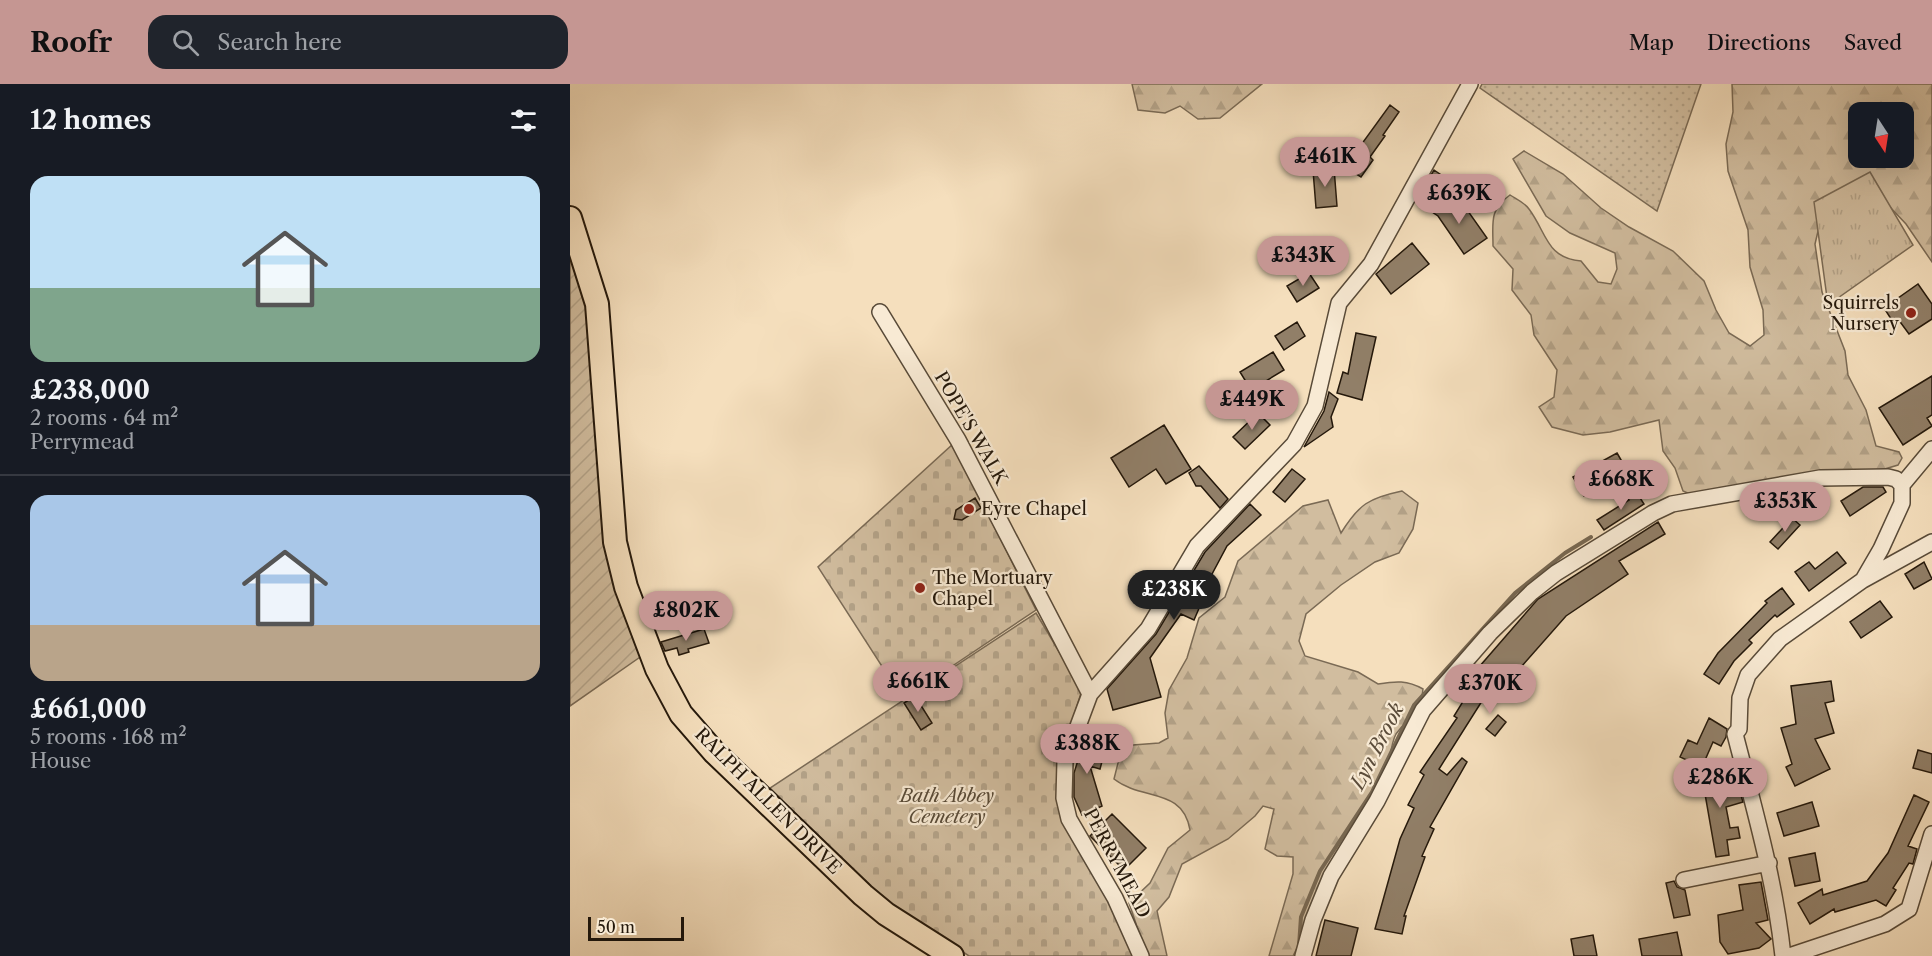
<!DOCTYPE html>
<html lang="en">
<head>
<meta charset="utf-8">
<style>
  :root { --surface:#171b24; --page:#20242c; --text:#f1f3f6; --muted:#9ea1a6; --line:#363941; --accent:#c59692 }
  body { margin:0; font-family:"Libre Caslon Text",serif; background:var(--page); color:var(--text); height:100vh; display:flex; flex-direction:column; font-size:22px; white-space:nowrap }
  * { box-sizing:border-box; margin:0 }
  p { font-size:20px; color:var(--muted) }
  .icon { flex:none; width:33px; height:33px; fill:none; stroke:currentColor; stroke-width:2; stroke-linecap:round; stroke-linejoin:round }
  .map { position:relative; flex:1; overflow:hidden }
  .sheet { display:flex; flex-direction:column; background:var(--surface); width:570px }
  .sheet>* { flex:none }
  .needle { width:39px; rotate:168deg }
  .tools { position:absolute; left:1278px; top:18px; display:grid; gap:12px }
  .tools a { display:grid; place-items:center; width:66px; height:66px; border-radius:12px; background:var(--surface); box-shadow:0 6px 24px #0002; font-size:30px }
  .scale { position:absolute; left:18px; bottom:15px; width:96px; box-sizing:border-box; padding-left:6px; border:3px solid #24180b; border-top:0; font-size:16px; line-height:21px; white-space:nowrap; color:#24180b; -webkit-text-stroke:4px #f8ead4; paint-order:stroke }
  .price { position:absolute; translate:-50% -51px; padding:0 14px; border-radius:21px; background:var(--accent); color:#111; font-size:20px; line-height:39px; filter:drop-shadow(0 2px 3px #0008) }
  .price::after { content:''; position:absolute; left:50%; top:36px; width:18px; height:14px; margin-left:-9px; background:inherit; clip-path:polygon(0 0,100% 0,50% 100%) }
  .price.current { background:#222; color:#fff }
  ul { padding:0; list-style:none }
  li { display:grid; align-content:center; gap:12px; height:318px; padding:0 30px }
  li+li { border-top:2px solid var(--line) }
  li span { display:grid; place-items:center; height:186px; border-radius:18px; color:#555 }
  li>.icon { margin-inline-start:auto }
  span .icon { width:108px; height:108px; fill:#fffc; stroke-width:1 }
  li b { font-size:26px }
  h2 { display:flex; justify-content:space-between; align-items:center; height:72px; padding:0 30px; font-size:26px }
  header { display:flex; align-items:center; gap:36px; box-sizing:border-box; height:84px; padding:0 30px; background:var(--accent); color:#111 }
  header strong { font-size:28px }
  nav { display:flex; gap:33px; margin-inline-start:auto; font-size:21px }
  .search { width:420px; height:54px; background:var(--page); display:flex; align-items:center; gap:15px; box-sizing:border-box; padding:0 21px; border-radius:18px; color:var(--muted); font-size:22px }
  main { display:flex; flex:1; min-height:0 }
  .map>svg:first-child { display:block }
  .grass { fill:url(#grass-dots); stroke:#7a6a55; stroke-width:1.5 }
  .forest { fill:url(#forest-firs); stroke:#7a6a55; stroke-width:1.5; fill-rule:evenodd }
  .cemetery { fill:url(#cemetery-stones); stroke:#7a6a55; stroke-width:1.5 }
  .park { fill:url(#park-tufts); stroke:#7a6a55; stroke-width:1.5 }
  .garden { fill:url(#garden-furrows); stroke:#7a6a55; stroke-width:1.5 }
  .lines { fill:none; stroke-linecap:round; stroke-linejoin:round }
  .stream { stroke:#776751; stroke-width:4 }
  .building { fill:#917f68; stroke:#24180b; stroke-width:1.5 }
  .minor-casing { stroke:#584a38; stroke-width:18 }
  .primary-casing { stroke:#24180b; stroke-width:26 }
  .minor { stroke:#f8ead4; stroke-width:15 }
  .primary { stroke:#f5dfbd; stroke-width:22 }
  .poi-dot { fill:#8f2418; stroke:#f8ead4; stroke-width:2 }
  .labels { text-anchor:middle; dominant-baseline:central; stroke-width:4.5; stroke-linejoin:round; paint-order:stroke }
  .poi-label { font-size:18px; fill:#24180b; stroke:#f8ead4; text-anchor:start }
  .street-label { font-size:18px; fill:#24180b; stroke:#f8ead4 }
  .park-label { font-size:18px; font-style:italic; fill:#584a37; stroke:#f8ead4 }
  .water-label { font-size:20px; font-style:italic; fill:#5b4c3a; stroke:#f8ead4 }
</style>
</head>
<body>
<header>
<strong>Roofr</strong>
<div class="search"><svg class="icon" aria-label="search" viewBox="0 0 24 24"><circle cx="10" cy="10" r="6"/><path d="M15 15l6 6"/></svg>Search here</div>
<nav><a>Map</a><a>Directions</a><a>Saved</a></nav>
</header>
<main>
<section class="sheet">
<h2>12 homes<svg class="icon" aria-label="filters" viewBox="0 0 24 24"><path d="M4 7h16M4 17h16"/><circle cx="9" cy="7" r="2"/><circle cx="15" cy="17" r="2"/></svg></h2>
<ul>
<li><span style="background:linear-gradient(#bfe0f5 60%,#7fa58c 0)"><svg class="icon" aria-label="home" viewBox="0 0 24 24"><path d="M3 11l9-7 9 7M6 9v11h12V9"/></svg></span><div><b>£238,000</b><p>2 rooms · 64 m²</p><p>Perrymead</p></div></li>
<li><span style="background:linear-gradient(#a9c7e8 70%,#b9a48a 0)"><svg class="icon" aria-label="home" viewBox="0 0 24 24"><path d="M3 11l9-7 9 7M6 9v11h12V9"/></svg></span><div><b>£661,000</b><p>5 rooms · 168 m²</p><p>House</p></div></li>
</ul>
</section>
<div class="map">
<svg width="1362" height="872" viewBox="0 0 1362 872">
  <defs>
    <pattern id="grass-dots" width="8" height="8" patternUnits="userSpaceOnUse" patternTransform="scale(1.5)"><rect width="8" height="8" fill="#d1bd9f"/><path d="M2 2h.1M6 6h.1" fill="none" stroke="#b3a288" stroke-width="1.8" stroke-linecap="round"/></pattern>
    <pattern id="forest-firs" width="22" height="20" patternUnits="userSpaceOnUse" patternTransform="scale(1.5)"><rect width="22" height="20" fill="#d1bd9f"/><path d="M5 1l3.5 6h-7zM16 11l3.5 6h-7z" fill="#b3a288"/></pattern>
    <pattern id="cemetery-stones" width="16" height="16" patternUnits="userSpaceOnUse" patternTransform="scale(1.5)"><rect width="16" height="16" fill="#d1bd9f"/><path d="M2 7V4a2 2 0 0 1 4 0v3zM10 15v-3a2 2 0 0 1 4 0v3z" fill="#b3a288"/></pattern>
    <pattern id="park-tufts" width="24" height="20" patternUnits="userSpaceOnUse" patternTransform="scale(1.5)"><rect width="24" height="20" fill="#d1bd9f"/><path d="M3 7l-1-3M5 7V3M7 7l1-3M15 17l-1-3M17 17v-4M19 17l1-3" fill="none" stroke="#b3a288"/></pattern>
    <pattern id="garden-furrows" width="10" height="10" patternUnits="userSpaceOnUse" patternTransform="scale(1.5)"><rect width="10" height="10" fill="#d1bd9f"/><path d="M-1 1l2-2M0 10L10 0M9 11l2-2" fill="none" stroke="#b3a288"/></pattern>
  </defs>
  <rect width="100%" height="100%" fill="#f5dfbd"/>
  <filter id="stains"><feTurbulence type="fractalNoise" baseFrequency=".00333" numOctaves="4"/><feColorMatrix values="0 0 0 0 .2 0 0 0 0 .09 0 0 0 0 .02 0 0 0 .5 -.17"/></filter>
  <radialGradient id="worn" r=".72"><stop offset=".6" stop-color="#630" stop-opacity="0"/><stop offset="1" stop-color="#630" stop-opacity=".3"/></radialGradient>
  <path class="grass" d="M912,0H1131L1087,127L910,4Z"/>
  <path class="forest" d="M562,0H692L650,34L628,35L610,22L595,29L568,26Z
    M1162,0H1362V178L1336,140L1298,100L1252,130L1245,160L1252,208L1275,267L1278,291L1296,326L1306,362L1329,368L1332,374L1328,381L1308,387L1129,414L1113,407L1105,384L1093,367L1089,336L1040,348L1013,351L982,343L969,323L984,313L987,286L964,251L961,231L942,206L943,185L923,162C923,138 919,126 940,111C946,115 955,119 959,125C977,149 976,174 1011,177L1028,198L1041,200L1047,185L1045,169L1000,149L976,132L943,75L954,67L993,90L1031,124L1059,143L1103,167L1134,197L1146,226L1159,249L1180,262L1194,251L1193,226L1180,183L1178,146L1158,87L1156,60L1163,28ZM1288,28H1334V74H1288Z
    M832,407L848,419L843,445L829,469L805,478L771,501L736,530L729,557L735,572L788,588L808,600C826,597 837,596 853,605C850,634 840,630 826,650C821,659 820,674 818,684L723,872H699L723,790V773L707,772L695,765L704,725L693,722L685,732L658,755L612,780L599,813L587,827L597,872H577L559,819L580,799L598,764L620,746C613,703 572,717 544,695L549,675L563,661L589,659L598,654L595,629L599,606L617,574L629,534L655,513L668,477L733,422L758,416L771,449C789,420 799,414 832,407Z"/>
  <path class="cemetery" d="M383,360L466,526L333,615L248,483Z
    M466,529L512,606L490,676L487,704L563,872H399L312,815L200,704Z"/>
  <path class="park" d="M1300,88L1343,161L1258,221L1244,118Z"/>
  <path class="garden" d="M0,169L25,238L39,449L73,571L0,622Z"/>
  <g class="lines">
    <path class="stream" d="M729,862L731,833L750,787L802,708L844,621L945,509L995,469L1021,453"/>
  </g>
  <path class="building" d="M820,21L829,28L813,51L815,52L800,73L803,76L791,93L775,83Z
    M764,84L767,122L746,124L743,86Z
    M864,86L880,97L870,111L855,101Z
    M867,113L885,126L893,120L917,154L894,170L868,132L859,126Z
    M842,159L859,180L821,210L806,190Z
    M739,189L749,204L727,218L717,202Z
    M1348,200L1362,220V235L1339,250L1328,235L1323,238L1314,224Z
    M727,238L735,252L714,266L705,252Z
    M786,249L806,253L792,316L767,309L773,288L778,290Z
    M703,268L714,286L681,306L670,288Z
    M1362,292V331L1357,334L1362,342L1333,361L1309,324Z
    M759,308L768,315L761,333L763,343L734,363L754,327Z
    M688,329L700,341L675,365L663,353Z
    M594,341L621,385L596,400L586,385L559,403L541,374Z
    M1047,369L1058,388L1014,412L1003,393Z
    M629,382L658,415L650,424L631,402H626L619,389Z
    M722,385L735,395L715,418L703,408Z
    M1293,403H1313L1316,408L1280,432L1271,417Z
    M1065,406L1074,420L1034,446L1027,436L1059,416L1056,412Z
    M405,414L411,424L392,436L384,435L386,426Z
    M680,420L691,431L657,462L633,507L636,508L624,536L611,530L580,574L591,613L543,626L537,605L586,550L635,468Z
    M1222,434L1230,441L1208,465L1200,458Z
    M1088,438L1095,450L1049,477L1058,490L996,532L944,591L939,586L912,617L869,685L877,691L892,674L897,678L860,743L864,745L852,772L855,773L834,832H836L832,850L805,845L830,755L844,724L838,721L854,691L850,688L887,634L884,632L902,603L896,598L968,515Z
    M1267,468L1276,479L1239,507L1225,488L1239,478L1245,485Z
    M1354,478L1362,495L1344,505L1335,490Z
    M1212,504L1224,520L1207,533L1205,531L1179,556L1182,559L1164,577L1149,600L1134,590L1148,569L1197,519L1195,517Z
    M1310,517L1322,533L1291,554L1280,538Z
    M134,545L139,559L118,565L119,568L109,571L107,564L95,567L91,558Z
    M1261,597L1264,617L1255,619L1264,649L1245,655L1260,685L1225,702L1216,683L1222,680L1211,644L1226,640L1221,602Z
    M345,612L362,639L351,646L334,619Z
    M928,631L936,638L925,652L916,645Z
    M1139,634L1157,645L1156,653L1151,662L1143,658L1132,683L1110,673L1118,656L1127,660Z
    M518,644L528,647L522,666L534,670L530,685L520,682L532,722L512,731L504,713V689Z
    M1348,666L1362,670V689L1343,684Z
    M1150,684L1153,703L1167,698L1173,718L1156,723L1160,744L1168,743L1170,754L1157,756L1159,771L1146,773L1131,687Z
    M1344,711L1359,718L1338,762L1347,765L1343,780L1339,779L1323,804L1326,806L1316,822L1306,816L1265,828L1264,825L1240,840L1228,819L1252,805L1253,811L1297,797L1318,769Z
    M1242,718L1249,742L1214,752L1207,729Z
    M542,730L576,764L554,786L520,752Z
    M1245,769L1250,797L1225,802L1219,774Z
    M1104,797L1107,803L1115,806L1120,831L1104,834L1096,799Z
    M1191,798L1198,836L1186,839L1201,855L1189,864L1158,870L1150,858L1148,831L1173,826L1169,801Z
    M755,836L788,844L781,872H746Z
    M1107,848L1112,872H1072L1069,855Z
    M1023,851L1027,872H1004L1001,855Z"/>
  <g class="lines">
    <g class="minor-casing">
      <path id="minor" d="M310,228L388,356L520,610
        M1293,496L1362,458
        M1114,796L1199,779
        M571,872L545,814L499,735L494,714L495,677L520,610L578,545L627,462L724,360L745,322L769,219L801,180L900,0
        M733,872L743,836L761,792L807,717L853,626L920,549L962,508L986,489L1083,429L1102,420L1250,394L1318,393L1326,395L1332,401
        M1213,872C1205,796 1184,724 1165,650L1169,645L1170,614L1178,591L1210,555L1293,496L1311,465L1332,419V401L1362,365
        M1219,872L1315,840L1339,825L1362,750"/>
    </g>
    <g class="primary-casing">
      <path id="primary" d="M0,134L27,220L45,458L56,503L87,585L111,630L144,668L293,811L316,830L382,872"/>
    </g>
    <use href="#minor" class="minor"/>
    <use href="#primary" class="primary"/>
  </g>
  <g class="poi-dot">
    <circle cx="1341" cy="229" r="6"/>
    <circle cx="399" cy="425" r="6"/>
    <circle cx="350" cy="504" r="6"/>
  </g>
  <g class="labels">
    <g class="poi-label">
      <text x="1329" y="219" text-anchor="end">Squirrels<tspan x="1329" dy="21">Nursery</tspan></text>
      <text x="411" y="425">Eyre Chapel</text>
      <text x="362" y="494">The Mortuary<tspan x="362" dy="21">Chapel</tspan></text>
    </g>
    <g class="street-label">
      <text transform="translate(401 344) rotate(60)">POPE'S WALK</text>
      <text transform="translate(198 717) rotate(45)">RALPH ALLEN DRIVE</text>
      <text transform="translate(547 779) rotate(62)">PERRYMEAD</text>
    </g>
    <g class="park-label">
      <text x="377" y="712">Bath Abbey<tspan x="377" dy="21">Cemetery</tspan></text>
    </g>
    <g class="water-label">
      <text transform="translate(807 662) rotate(-63)">Lyn Brook</text>
    </g>
  </g>
  <rect width="100%" height="100%" filter="url(#stains)"/>
  <rect width="100%" height="100%" fill="url(#worn)"/>
</svg>
<div class="tools">
<a><svg class="needle" viewBox="-14 -14 28 28"><path d="M0-13l5 13h-10z" fill="#e53935"/><path d="M0 13l5-13h-10z" fill="#9ea1a6"/></svg></a>
</div>
<div class="scale">50 m</div>
<b class="price" style="left:755px;top:104px">£461K</b>
<b class="price" style="left:889px;top:141px">£639K</b>
<b class="price" style="left:733px;top:203px">£343K</b>
<b class="price" style="left:682px;top:347px">£449K</b>
<b class="price" style="left:1051px;top:427px">£668K</b>
<b class="price" style="left:1215px;top:449px">£353K</b>
<b class="price current" style="left:604px;top:537px">£238K</b>
<b class="price" style="left:116px;top:558px">£802K</b>
<b class="price" style="left:348px;top:629px">£661K</b>
<b class="price" style="left:920px;top:631px">£370K</b>
<b class="price" style="left:517px;top:691px">£388K</b>
<b class="price" style="left:1150px;top:725px">£286K</b>
</div>
</main>
</body>
</html>
